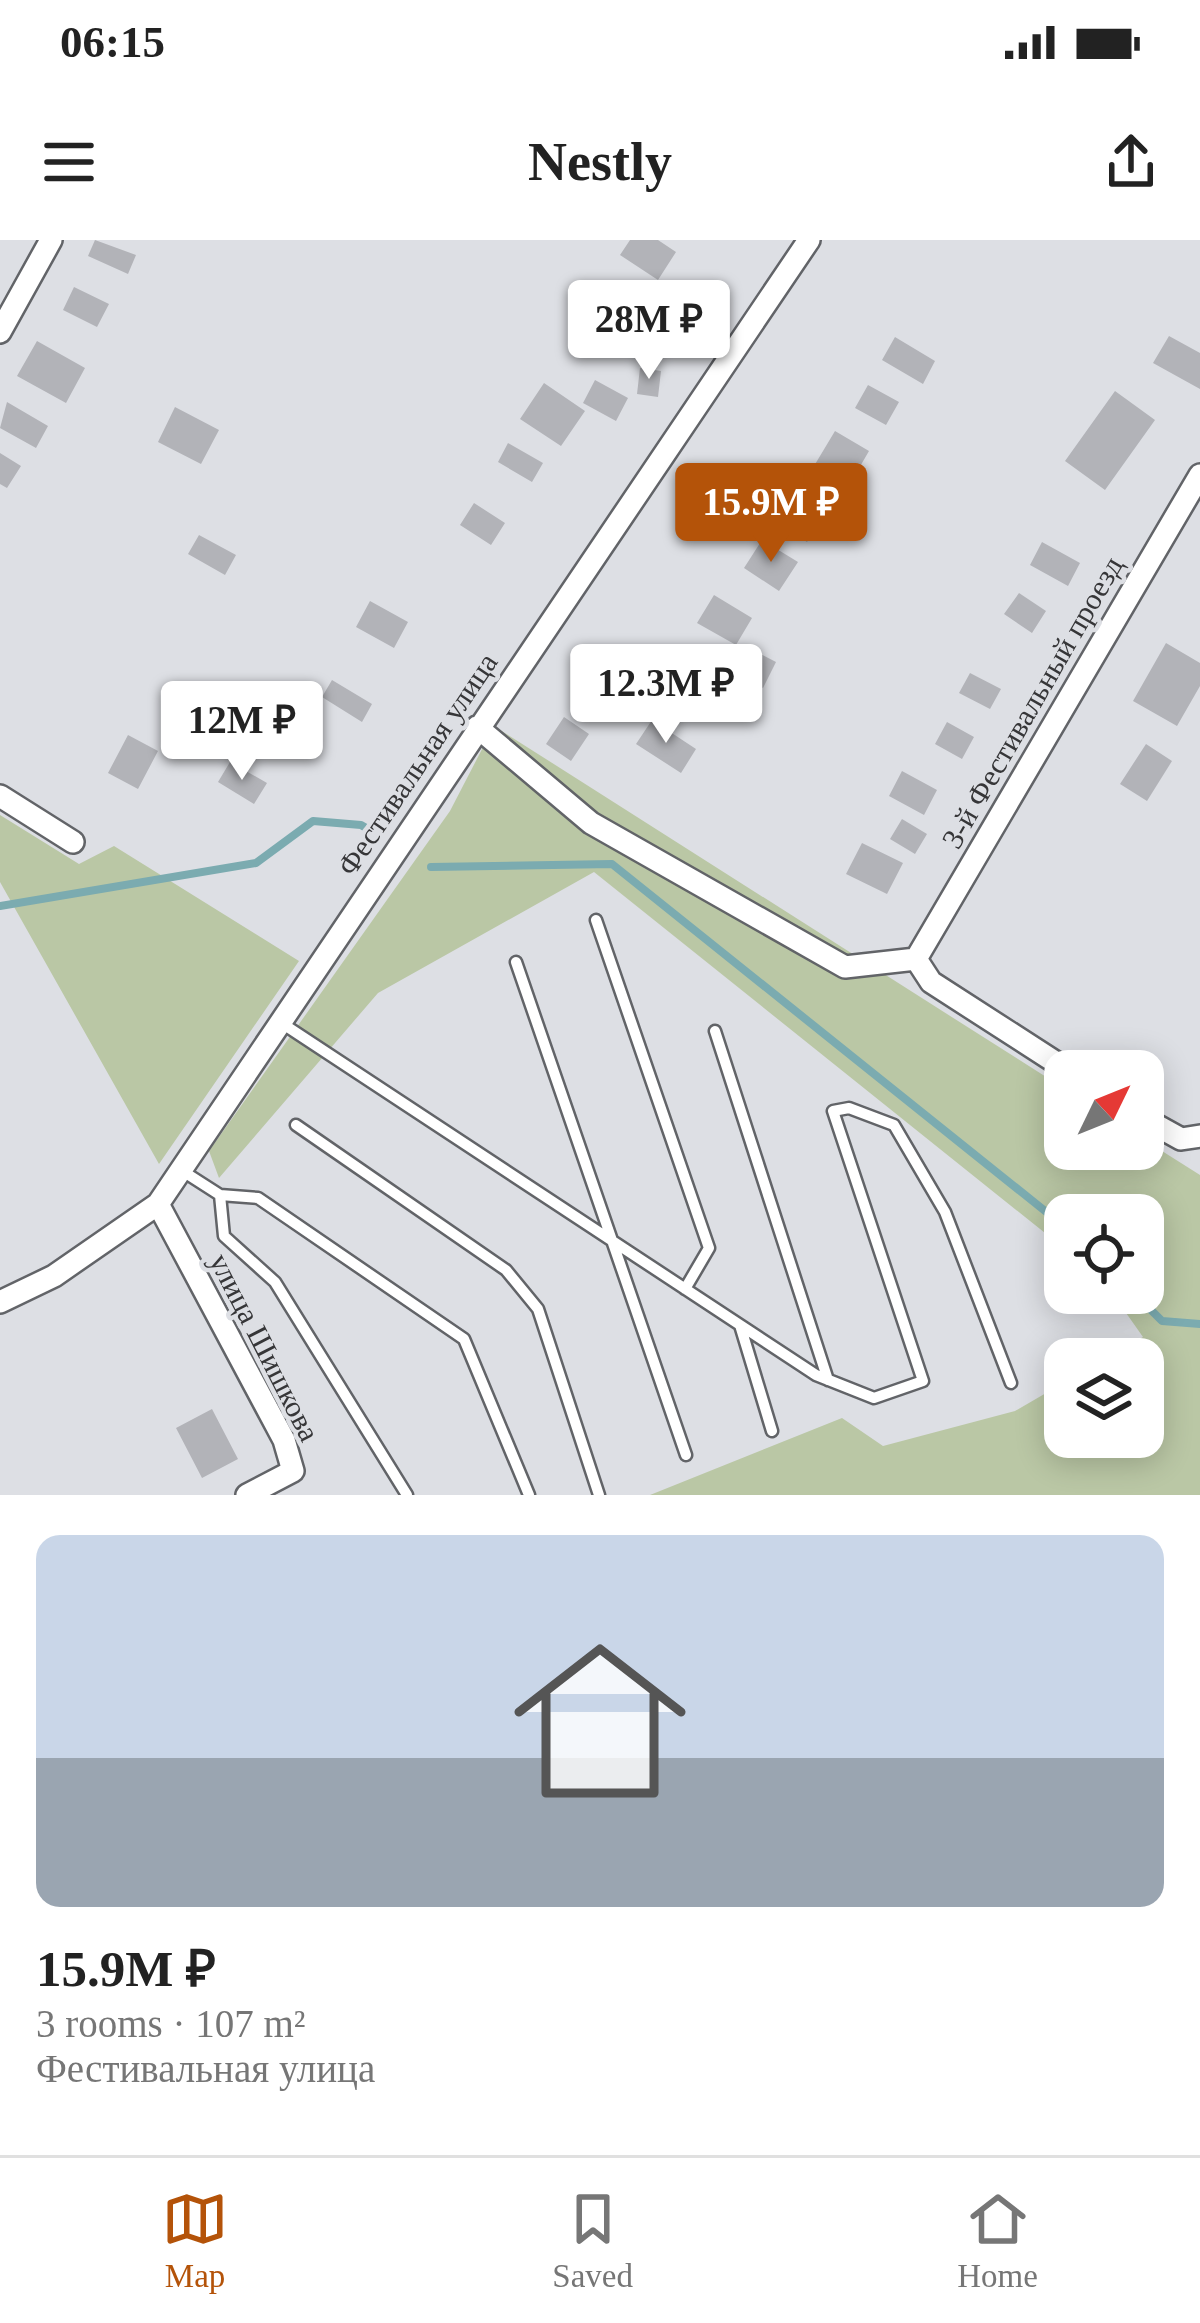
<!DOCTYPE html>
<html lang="en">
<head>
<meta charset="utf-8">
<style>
  :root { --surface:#fff; --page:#f6f6f6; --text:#222; --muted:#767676; --line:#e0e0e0; --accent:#b45309 }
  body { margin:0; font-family:Georgia,serif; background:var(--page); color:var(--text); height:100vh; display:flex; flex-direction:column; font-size:45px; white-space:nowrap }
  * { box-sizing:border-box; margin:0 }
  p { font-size:39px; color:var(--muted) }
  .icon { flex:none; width:66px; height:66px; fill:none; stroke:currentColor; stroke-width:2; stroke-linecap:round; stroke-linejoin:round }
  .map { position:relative; height:1255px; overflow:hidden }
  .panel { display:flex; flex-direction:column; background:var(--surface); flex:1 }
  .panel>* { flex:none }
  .needle { width:78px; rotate:47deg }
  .buttons { position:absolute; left:1044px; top:810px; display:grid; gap:24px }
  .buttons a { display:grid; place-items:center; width:120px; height:120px; border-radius:24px; background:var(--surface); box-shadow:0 6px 30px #0003; font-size:60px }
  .price { position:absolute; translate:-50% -102px; padding:0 27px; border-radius:12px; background:#fff; color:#222; font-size:39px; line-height:78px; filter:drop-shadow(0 3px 6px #0008) }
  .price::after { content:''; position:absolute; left:50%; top:72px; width:36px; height:27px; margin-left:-18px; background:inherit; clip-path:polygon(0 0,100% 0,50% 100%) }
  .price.selected { background:var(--accent); color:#fff }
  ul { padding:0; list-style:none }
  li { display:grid; align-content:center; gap:24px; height:636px; padding:0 36px }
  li+li { border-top:3px solid var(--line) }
  li span { display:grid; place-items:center; height:372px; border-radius:24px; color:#555 }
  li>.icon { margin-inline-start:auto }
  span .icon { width:216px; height:216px; fill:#fffc; stroke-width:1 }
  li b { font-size:51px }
  .status { display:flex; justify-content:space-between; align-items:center; height:84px; padding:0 60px; background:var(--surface); direction:ltr }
  .status svg { height:33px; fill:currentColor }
  header { display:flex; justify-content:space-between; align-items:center; height:156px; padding:0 36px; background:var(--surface); font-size:54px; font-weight:800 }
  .menu { display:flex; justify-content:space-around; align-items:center; height:168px; border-top:3px solid var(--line); background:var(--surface); font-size:33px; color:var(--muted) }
  .menu a { display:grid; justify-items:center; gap:6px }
  .menu .selected { color:var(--accent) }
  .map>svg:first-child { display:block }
  .green { fill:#bac7a5 }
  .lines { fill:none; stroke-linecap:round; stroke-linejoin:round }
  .stream { stroke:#7babb0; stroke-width:8 }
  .building { fill:#b2b3b8 }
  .lane-casing { stroke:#626468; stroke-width:15 }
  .street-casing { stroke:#626468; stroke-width:26 }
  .lane { stroke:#fff; stroke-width:10 }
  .street { stroke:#fff; stroke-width:21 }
  .labels { text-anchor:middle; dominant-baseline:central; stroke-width:9; stroke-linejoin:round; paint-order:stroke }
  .street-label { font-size:30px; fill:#363638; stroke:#dddfe4 }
</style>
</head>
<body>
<div class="status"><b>06:15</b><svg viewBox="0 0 49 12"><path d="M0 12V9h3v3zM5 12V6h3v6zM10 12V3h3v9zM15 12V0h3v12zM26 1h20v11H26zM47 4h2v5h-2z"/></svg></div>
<header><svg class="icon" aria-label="menu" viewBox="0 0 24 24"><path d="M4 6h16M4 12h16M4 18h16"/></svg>Nestly<svg class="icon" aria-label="share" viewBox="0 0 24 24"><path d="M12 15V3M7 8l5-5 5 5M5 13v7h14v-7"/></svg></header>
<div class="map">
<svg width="1200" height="1255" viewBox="0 0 1200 1255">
  <rect width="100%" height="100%" fill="#dddfe4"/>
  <path class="green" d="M494,486L1065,849V909H1143V899L1200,935V1255H650L842,1178L883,1206L1015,1171L1065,1142V1197H1143V1119H1105L1143,1097L1112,1053H1143V975H1065V1009L594,632L378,753L219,938L209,911L450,571Z
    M0,575L79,624L114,606L299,721L159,924L0,642Z"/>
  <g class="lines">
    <path class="stream" d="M431,627L612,624L1065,987
      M0,666L256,623L313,581L361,585L373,592
      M1134,1053L1162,1081L1200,1084"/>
  </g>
  <path class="building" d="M95,0L136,15L128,34L88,16Z
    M630,0H658L676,12L658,40L620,15Z
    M74,47L109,64L97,87L63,70Z
    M614,62L637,76L617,107L594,93Z
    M1169,96L1200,113V149L1153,123Z
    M895,97L935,121L923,144L882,120Z
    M37,101L85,128L66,163L17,136Z
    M640,128L661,131L658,157L637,154Z
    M595,140L628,158L616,181L583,163Z
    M544,143L585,171L561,206L520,179Z
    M868,145L899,162L886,185L855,168Z
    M1115,151L1155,180L1105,250L1065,221Z
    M7,162L48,186L36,208L0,188Z
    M175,167L219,190L201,224L158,202Z
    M835,191L869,211L848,247L814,226Z
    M508,203L543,223L532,242L498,222Z
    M0,213L21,226L7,248L0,244Z
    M789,249L826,273L807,302L771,278Z
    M474,263L505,283L491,305L460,285Z
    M199,295L236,315L225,335L188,314Z
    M762,300L798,322L779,351L744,328Z
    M1042,302L1080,323L1068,346L1030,325Z
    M1019,353L1046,371L1032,393L1004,374Z
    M714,355L752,378L736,405L697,383Z
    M370,361L408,382L394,408L356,387Z
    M1166,403L1200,423V446L1177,486L1133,461Z
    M751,409L776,422L763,448L738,435Z
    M677,415L708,435L686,470L655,450Z
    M970,433L1001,449L990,469L959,453Z
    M332,440L372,464L362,482L322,457Z
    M564,477L589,494L571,521L546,504Z
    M652,480L696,509L681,533L636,504Z
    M947,482L974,497L962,519L935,504Z
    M128,495L158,511L138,549L108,533Z
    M1146,504L1172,521L1147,561L1120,544Z
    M230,522L267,543L254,564L218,542Z
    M902,531L937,550L924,575L889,556Z
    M902,579L927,594L915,614L890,599Z
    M862,603L903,623L887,654L846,634Z
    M212,1169L238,1219L202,1238L176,1188Z"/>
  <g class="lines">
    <g class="lane-casing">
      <path id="lane" d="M596,680L709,1008L685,1049
        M516,722L686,1215
        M280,782L816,1135L874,1158L923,1141L833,871L849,868L894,885L945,972L1011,1143
        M715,791L828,1140
        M296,885L506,1030L538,1069L599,1255
        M181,930L220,955L224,996L275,1042L407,1255
        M220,955L258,958L464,1099L529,1255
        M740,1085L772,1191"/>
    </g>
    <g class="street-casing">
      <path id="street" d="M0,92L51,0
        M477,487L591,583L845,727L916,719
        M0,556L73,602
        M916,719L1200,235
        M916,719L931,742L1069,831
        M1143,878L1181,899L1200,896
        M158,964L284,1200L293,1231L247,1255
        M0,1062L54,1036L158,964L809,0"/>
    </g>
    <use href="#lane" class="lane"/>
    <use href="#street" class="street"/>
  </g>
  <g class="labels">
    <g class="street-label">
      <text transform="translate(1032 462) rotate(-60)">3-й Фестивальный проезд</text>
      <text transform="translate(417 524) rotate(-56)">Фестивальная улица</text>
      <text transform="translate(265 1107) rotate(63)">улица Шишкова</text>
    </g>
  </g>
</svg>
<div class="buttons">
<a><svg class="needle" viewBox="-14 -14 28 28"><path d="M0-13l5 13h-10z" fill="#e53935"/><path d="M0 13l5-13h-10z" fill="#767676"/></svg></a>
<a><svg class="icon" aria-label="locate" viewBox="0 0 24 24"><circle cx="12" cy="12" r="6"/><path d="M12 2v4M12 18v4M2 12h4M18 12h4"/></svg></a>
<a><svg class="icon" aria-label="layers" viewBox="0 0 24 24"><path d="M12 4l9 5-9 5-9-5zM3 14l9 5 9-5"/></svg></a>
</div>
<b class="price" style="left:649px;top:142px">28M ₽</b>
<b class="price selected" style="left:771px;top:325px">15.9M ₽</b>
<b class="price" style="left:666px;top:506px">12.3M ₽</b>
<b class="price" style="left:242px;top:543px">12M ₽</b>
</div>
<section class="panel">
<ul>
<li><span style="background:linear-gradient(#c9d6e8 60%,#9aa5b1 0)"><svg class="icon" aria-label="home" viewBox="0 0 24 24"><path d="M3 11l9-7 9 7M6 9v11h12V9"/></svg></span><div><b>15.9M ₽</b><p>3 rooms · 107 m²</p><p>Фестивальная улица</p></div></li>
</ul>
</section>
<nav class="menu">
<a class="selected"><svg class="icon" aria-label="map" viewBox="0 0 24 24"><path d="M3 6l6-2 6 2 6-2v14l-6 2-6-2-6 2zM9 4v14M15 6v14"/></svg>Map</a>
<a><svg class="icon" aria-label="saved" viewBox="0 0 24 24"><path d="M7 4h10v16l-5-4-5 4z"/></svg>Saved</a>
<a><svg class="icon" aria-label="home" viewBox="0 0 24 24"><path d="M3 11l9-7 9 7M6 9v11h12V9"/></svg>Home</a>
</nav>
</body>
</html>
